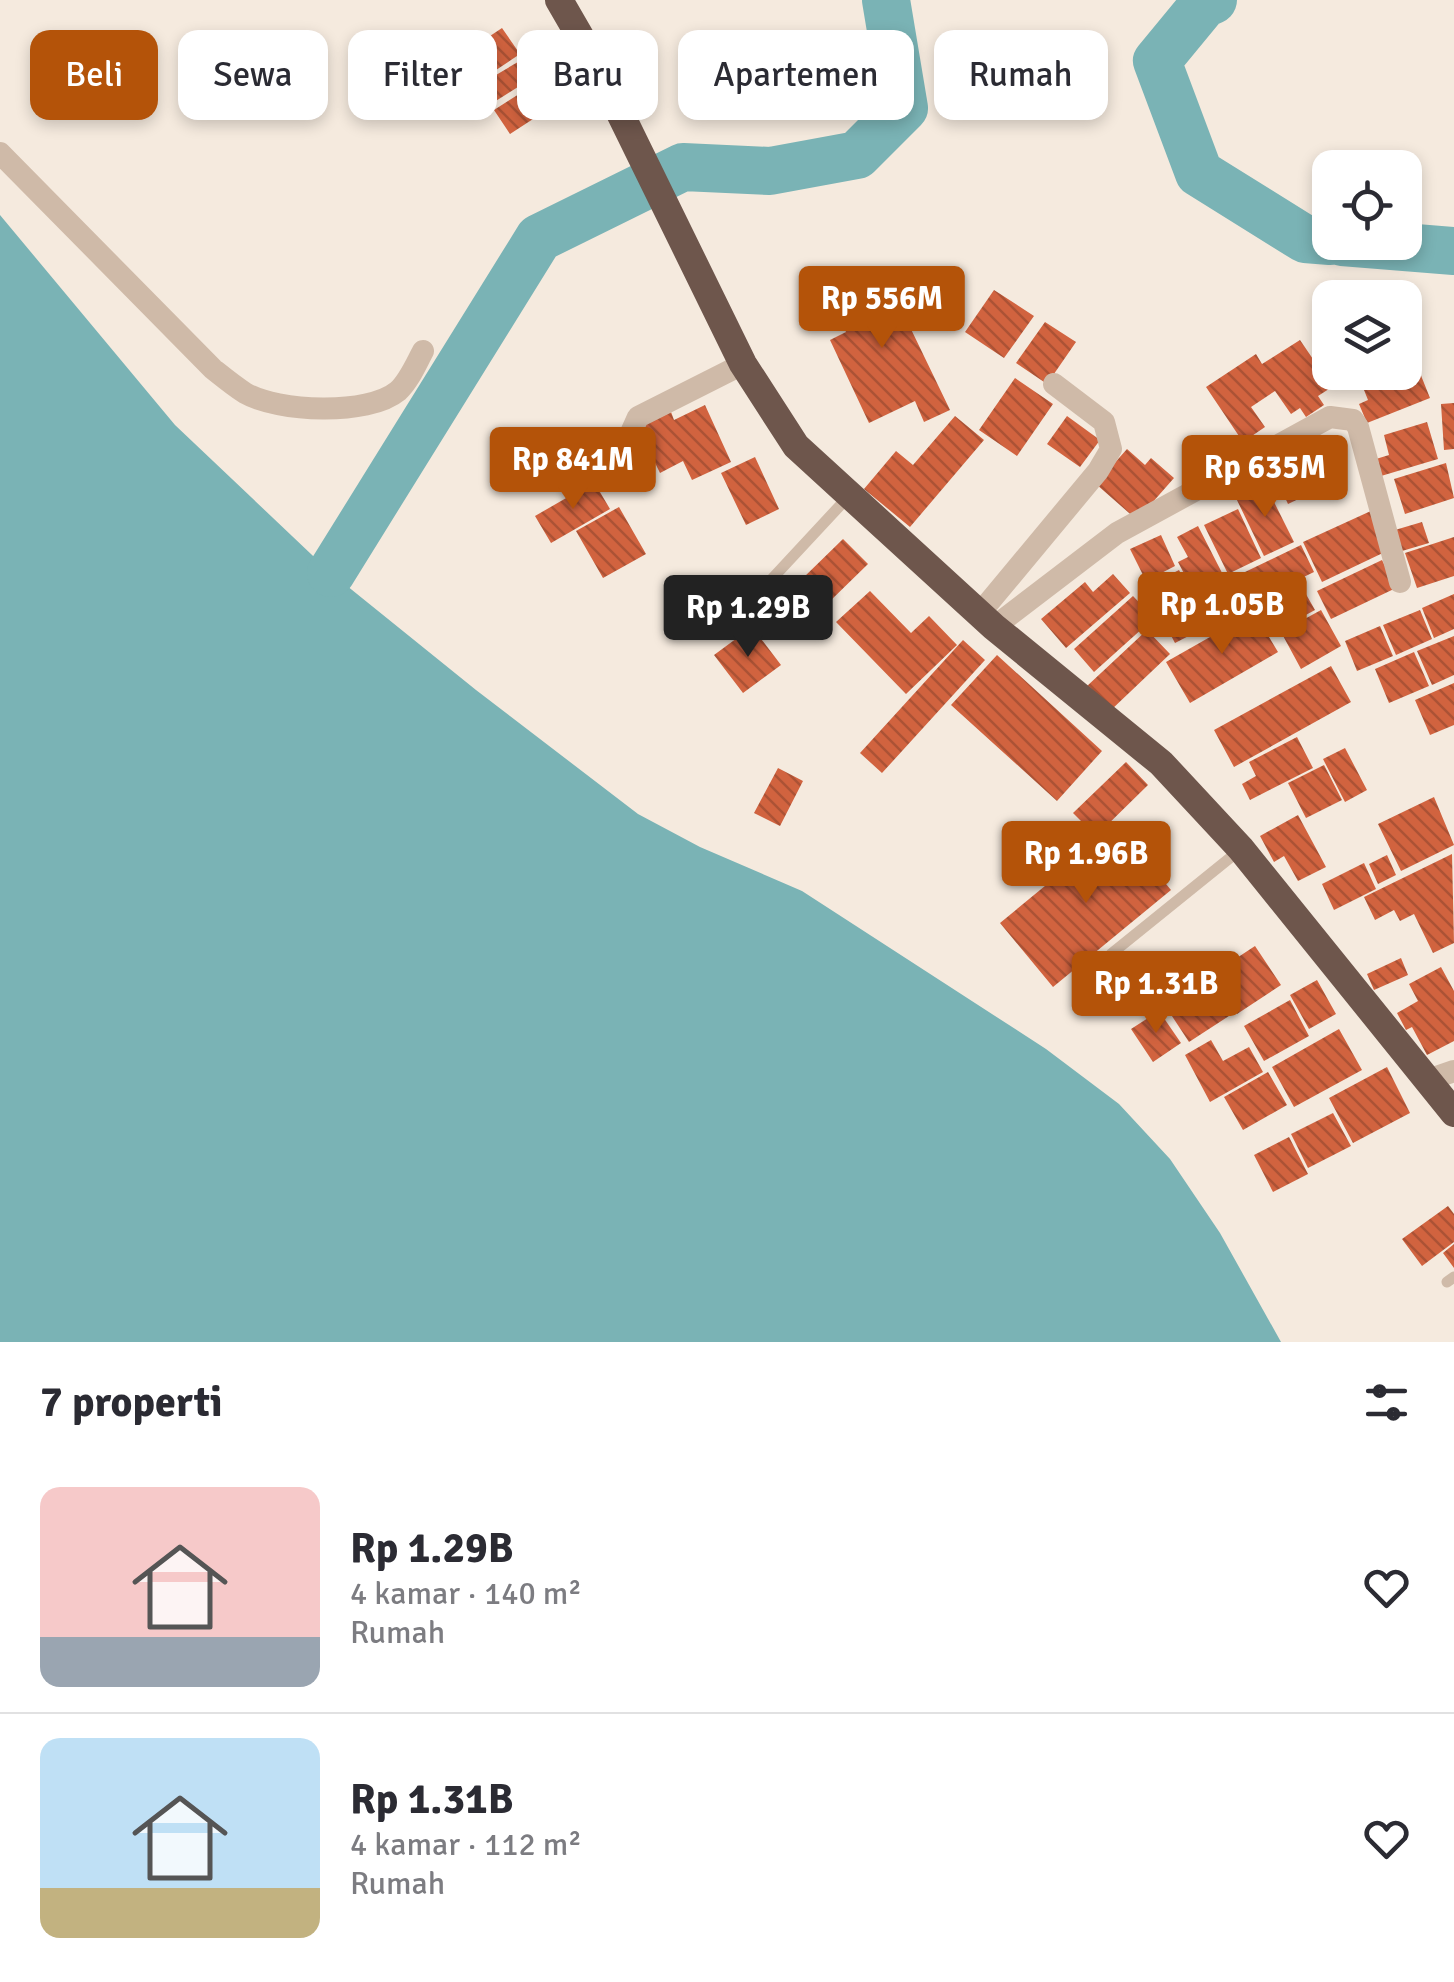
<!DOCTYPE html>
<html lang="id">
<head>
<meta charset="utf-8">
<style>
  :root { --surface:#fff; --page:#f7f7f7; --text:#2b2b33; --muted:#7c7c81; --line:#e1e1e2; --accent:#b45309 }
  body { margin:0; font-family:Signika,sans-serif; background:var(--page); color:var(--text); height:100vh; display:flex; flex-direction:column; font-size:38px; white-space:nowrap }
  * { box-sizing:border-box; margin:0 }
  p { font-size:32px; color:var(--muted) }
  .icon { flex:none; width:55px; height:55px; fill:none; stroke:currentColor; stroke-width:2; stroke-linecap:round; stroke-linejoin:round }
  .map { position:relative; height:1342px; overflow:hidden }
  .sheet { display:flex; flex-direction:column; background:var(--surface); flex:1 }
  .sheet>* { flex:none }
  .banner { position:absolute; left:30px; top:30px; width:1395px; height:90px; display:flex; gap:20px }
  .controls { position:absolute; left:1312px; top:150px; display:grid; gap:20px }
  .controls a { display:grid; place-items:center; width:110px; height:110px; border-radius:20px; background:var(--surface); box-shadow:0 5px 15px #0003; font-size:50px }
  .price { position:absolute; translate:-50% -85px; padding:0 22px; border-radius:10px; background:var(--accent); color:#fff; font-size:32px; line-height:65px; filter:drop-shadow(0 2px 5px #0008) }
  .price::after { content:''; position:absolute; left:50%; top:60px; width:30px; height:22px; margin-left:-15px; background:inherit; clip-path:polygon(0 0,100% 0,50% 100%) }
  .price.on { background:#222; color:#fff }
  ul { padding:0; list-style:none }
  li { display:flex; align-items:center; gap:30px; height:250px; padding:0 40px }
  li+li { border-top:2px solid var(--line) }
  li span { display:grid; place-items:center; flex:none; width:280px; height:200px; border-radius:20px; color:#555 }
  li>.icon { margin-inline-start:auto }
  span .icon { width:120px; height:120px; fill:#fffc; stroke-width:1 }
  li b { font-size:42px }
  h2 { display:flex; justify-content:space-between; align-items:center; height:120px; padding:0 40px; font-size:42px }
  .tag { padding:0 35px; border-radius:20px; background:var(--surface); box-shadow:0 5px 15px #0003; font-size:35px; line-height:90px }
  .tag.on { background:var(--accent); color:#fff }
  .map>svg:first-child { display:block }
  .water { fill:#7ab3b5 }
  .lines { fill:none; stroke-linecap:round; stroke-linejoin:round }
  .river { stroke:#7ab3b5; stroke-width:48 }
  .building { fill:url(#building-back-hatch) }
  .service { stroke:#cfbaa8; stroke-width:11 }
  .minor { stroke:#cfbaa8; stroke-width:22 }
  .trunk { stroke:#6e564c; stroke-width:28 }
</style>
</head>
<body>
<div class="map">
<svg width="1454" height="1342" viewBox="0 0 1454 1342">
  <defs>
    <pattern id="building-back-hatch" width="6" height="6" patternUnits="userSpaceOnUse" patternTransform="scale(2.5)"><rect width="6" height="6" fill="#d1633f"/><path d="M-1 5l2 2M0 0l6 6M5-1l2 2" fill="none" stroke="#ab5235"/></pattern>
  </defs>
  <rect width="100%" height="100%" fill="#f5eade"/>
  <path class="water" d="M0,215L175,425L331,573L476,690L638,814L700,847L802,891L1046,1049L1119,1104L1170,1159L1220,1233L1281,1342H0Z"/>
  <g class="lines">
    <path class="river" d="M1213,0L1204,4L1157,61L1199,173L1305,239L1330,241
      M1342,242L1454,251
      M331,573L539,238L683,167L770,171L857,155L904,108L886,0"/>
  </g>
  <path class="building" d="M502,28L520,54L478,82L460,56Z
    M523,59L534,77L491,104L479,85Z
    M535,84L550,108L510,134L494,110Z
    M881,267L950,410L924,422L915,401L869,423L830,340L846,332L827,293Z
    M994,290L1034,316L1004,358L965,332Z
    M1330,312V347L1322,350L1314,332L1326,327L1320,316Z
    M1045,322L1076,342L1047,384L1016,363Z
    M1300,340L1332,387L1318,396L1324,405L1306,417L1300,408L1291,414L1275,391L1251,407L1265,427L1243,442L1206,387L1256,354L1262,364Z
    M1416,363L1430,398L1367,423L1359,404L1368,400L1362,385L1405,372V368Z
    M1015,378L1053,404L1017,456L979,430Z
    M1454,403V449L1444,450L1441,404Z
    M705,405L731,462L692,480L683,461L660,473L638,428L671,412L674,420Z
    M955,416L984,440L910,527L864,489L896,451L913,465Z
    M1067,416L1100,440L1080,467L1047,444Z
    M1427,422L1438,459L1381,476L1376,459L1389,455L1384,435Z
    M1127,449L1145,465L1151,458L1174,478L1137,520L1096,484Z
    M1327,451L1340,479L1288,504L1275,476Z
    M755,457L779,509L746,525L721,473Z
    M1446,463L1454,498L1405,514L1394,479Z
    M594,482L610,509L551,543L535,516Z
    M1265,484L1294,542L1264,556L1236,498Z
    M619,507L646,554L603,578L576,531Z
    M1238,509L1261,558L1228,574L1204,525Z
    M1373,510L1387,551L1322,582L1303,542Z
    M1422,522L1429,543L1402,551L1395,530Z
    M1198,526L1240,608L1210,624L1178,562L1188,557L1177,537Z
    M1161,535L1175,566L1146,581L1130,549Z
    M1454,537V576L1417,588L1405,553Z
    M843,539L868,564L827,604L802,579Z
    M1301,545L1314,572L1258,599L1245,572Z
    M1382,560L1396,588L1331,619L1317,591Z
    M1179,570L1208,626L1175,643L1150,596L1174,584L1169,575Z
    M1113,574L1130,593L1066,648L1041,619L1085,582L1093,592Z
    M1299,582L1315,610L1278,630L1262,602Z
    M870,591L911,633L929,616L957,645L906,694L836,622Z
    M1454,594V629L1434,638L1422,608Z
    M1133,596L1154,618L1094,672L1074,649Z
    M1321,610L1341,646L1301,669L1281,632Z
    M1420,610L1432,639L1396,655L1383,625Z
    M1254,612L1278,652L1190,703L1166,662Z
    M1380,626L1393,656L1357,671L1345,641Z
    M752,627L781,665L743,693L714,655Z
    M1147,630L1170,654L1110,711L1086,687Z
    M1454,636V675L1432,685L1417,651Z
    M963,640L985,660L882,773L860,753Z
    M1414,652L1429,686L1389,703L1375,669Z
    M997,655L1102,751L1057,801L951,705Z
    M1331,666L1351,702L1234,767L1214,730Z
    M1454,683V725L1430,735L1415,700Z
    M1297,737L1313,768L1250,800L1242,784L1256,776L1249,762Z
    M1345,748L1367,790L1345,802L1323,759Z
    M1126,762L1148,785L1096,836L1073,813Z
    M1324,765L1342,800L1306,818L1288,783Z
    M778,768L803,781L780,826L754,813Z
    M1434,797L1454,845L1401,871L1378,824Z
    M1298,815L1326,867L1298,881L1284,856L1274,862L1260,836Z
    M1118,826L1171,890L1053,987L1000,923Z
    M1452,854L1454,943L1433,953L1414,914L1400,921L1394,910L1375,920L1364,897Z
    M1387,855L1396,875L1378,884L1369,864Z
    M1364,863L1376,889L1334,910L1322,884Z
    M1255,946L1281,985L1237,1014L1211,975Z
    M1401,958L1408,975L1374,990L1367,974Z
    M1441,967L1454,991V1041L1427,1055L1412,1027L1406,1030L1397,1013L1418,1001L1409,984Z
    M1317,980L1336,1014L1309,1029L1290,995Z
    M1211,982L1232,1014L1189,1042L1168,1010Z
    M1290,1000L1309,1036L1264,1061L1244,1026Z
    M1159,1011L1181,1043L1153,1062L1131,1029Z
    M1339,1029L1362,1070L1294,1107L1272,1067Z
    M1211,1040L1223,1061L1249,1047L1263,1072L1210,1102L1185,1055Z
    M1387,1067L1410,1113L1353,1143L1329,1098Z
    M1268,1072L1287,1105L1243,1130L1224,1097Z
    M1333,1113L1351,1146L1308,1168L1291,1134Z
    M1289,1137L1308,1174L1273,1192L1254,1155Z
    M1448,1206L1454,1214V1242L1422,1266L1402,1239Z
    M1454,1244V1268L1443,1253Z"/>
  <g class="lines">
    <path class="service" d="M755,597L848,497
      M1111,954L1241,849
      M1447,1282L1454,1277"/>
    <path class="minor" d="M0,153L213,369C223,377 234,386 245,393C278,412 368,416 398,391C409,381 416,364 423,351
      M595,478L621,455L638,417L743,364
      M980,613L1098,471L1111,449L1104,422L1054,384
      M994,627L1117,533L1330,417L1353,420L1358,427L1400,582
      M1428,1080L1454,1071"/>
    <path class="trunk" d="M559,0L596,64L743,364L796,446L994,627L1161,763L1241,849L1454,1113"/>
  </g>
</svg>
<div class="controls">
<a><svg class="icon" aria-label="locate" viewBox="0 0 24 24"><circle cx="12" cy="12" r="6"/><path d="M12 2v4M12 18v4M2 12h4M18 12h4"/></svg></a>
<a><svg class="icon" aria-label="layers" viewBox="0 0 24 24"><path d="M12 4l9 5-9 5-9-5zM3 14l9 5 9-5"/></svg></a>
</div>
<b class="price" style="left:882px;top:351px">Rp 556M</b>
<b class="price" style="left:573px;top:512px">Rp 841M</b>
<b class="price" style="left:1265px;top:520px">Rp 635M</b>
<b class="price" style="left:1222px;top:657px">Rp 1.05B</b>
<b class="price on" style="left:748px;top:660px">Rp 1.29B</b>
<b class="price" style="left:1086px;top:906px">Rp 1.96B</b>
<b class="price" style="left:1156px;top:1036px">Rp 1.31B</b>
<div class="banner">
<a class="tag on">Beli</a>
<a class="tag">Sewa</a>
<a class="tag">Filter</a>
<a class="tag">Baru</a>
<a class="tag">Apartemen</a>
<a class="tag">Rumah</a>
</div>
</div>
<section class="sheet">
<h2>7 properti<svg class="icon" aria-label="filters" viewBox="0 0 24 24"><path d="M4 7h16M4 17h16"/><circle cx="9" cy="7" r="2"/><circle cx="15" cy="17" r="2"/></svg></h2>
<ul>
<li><span style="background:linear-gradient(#f6c9c9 75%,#9aa5b1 0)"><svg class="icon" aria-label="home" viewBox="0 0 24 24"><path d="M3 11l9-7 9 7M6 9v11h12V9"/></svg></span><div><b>Rp 1.29B</b><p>4 kamar · 140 m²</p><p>Rumah</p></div><svg class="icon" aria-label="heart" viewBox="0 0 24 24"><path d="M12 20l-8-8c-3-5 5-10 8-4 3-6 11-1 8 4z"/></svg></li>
<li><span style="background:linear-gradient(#bfe0f5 75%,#c2b280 0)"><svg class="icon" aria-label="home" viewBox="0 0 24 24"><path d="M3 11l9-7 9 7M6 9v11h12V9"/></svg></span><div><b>Rp 1.31B</b><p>4 kamar · 112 m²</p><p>Rumah</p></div><svg class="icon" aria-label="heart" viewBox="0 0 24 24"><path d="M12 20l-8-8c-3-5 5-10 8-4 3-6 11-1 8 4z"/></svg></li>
</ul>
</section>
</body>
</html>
